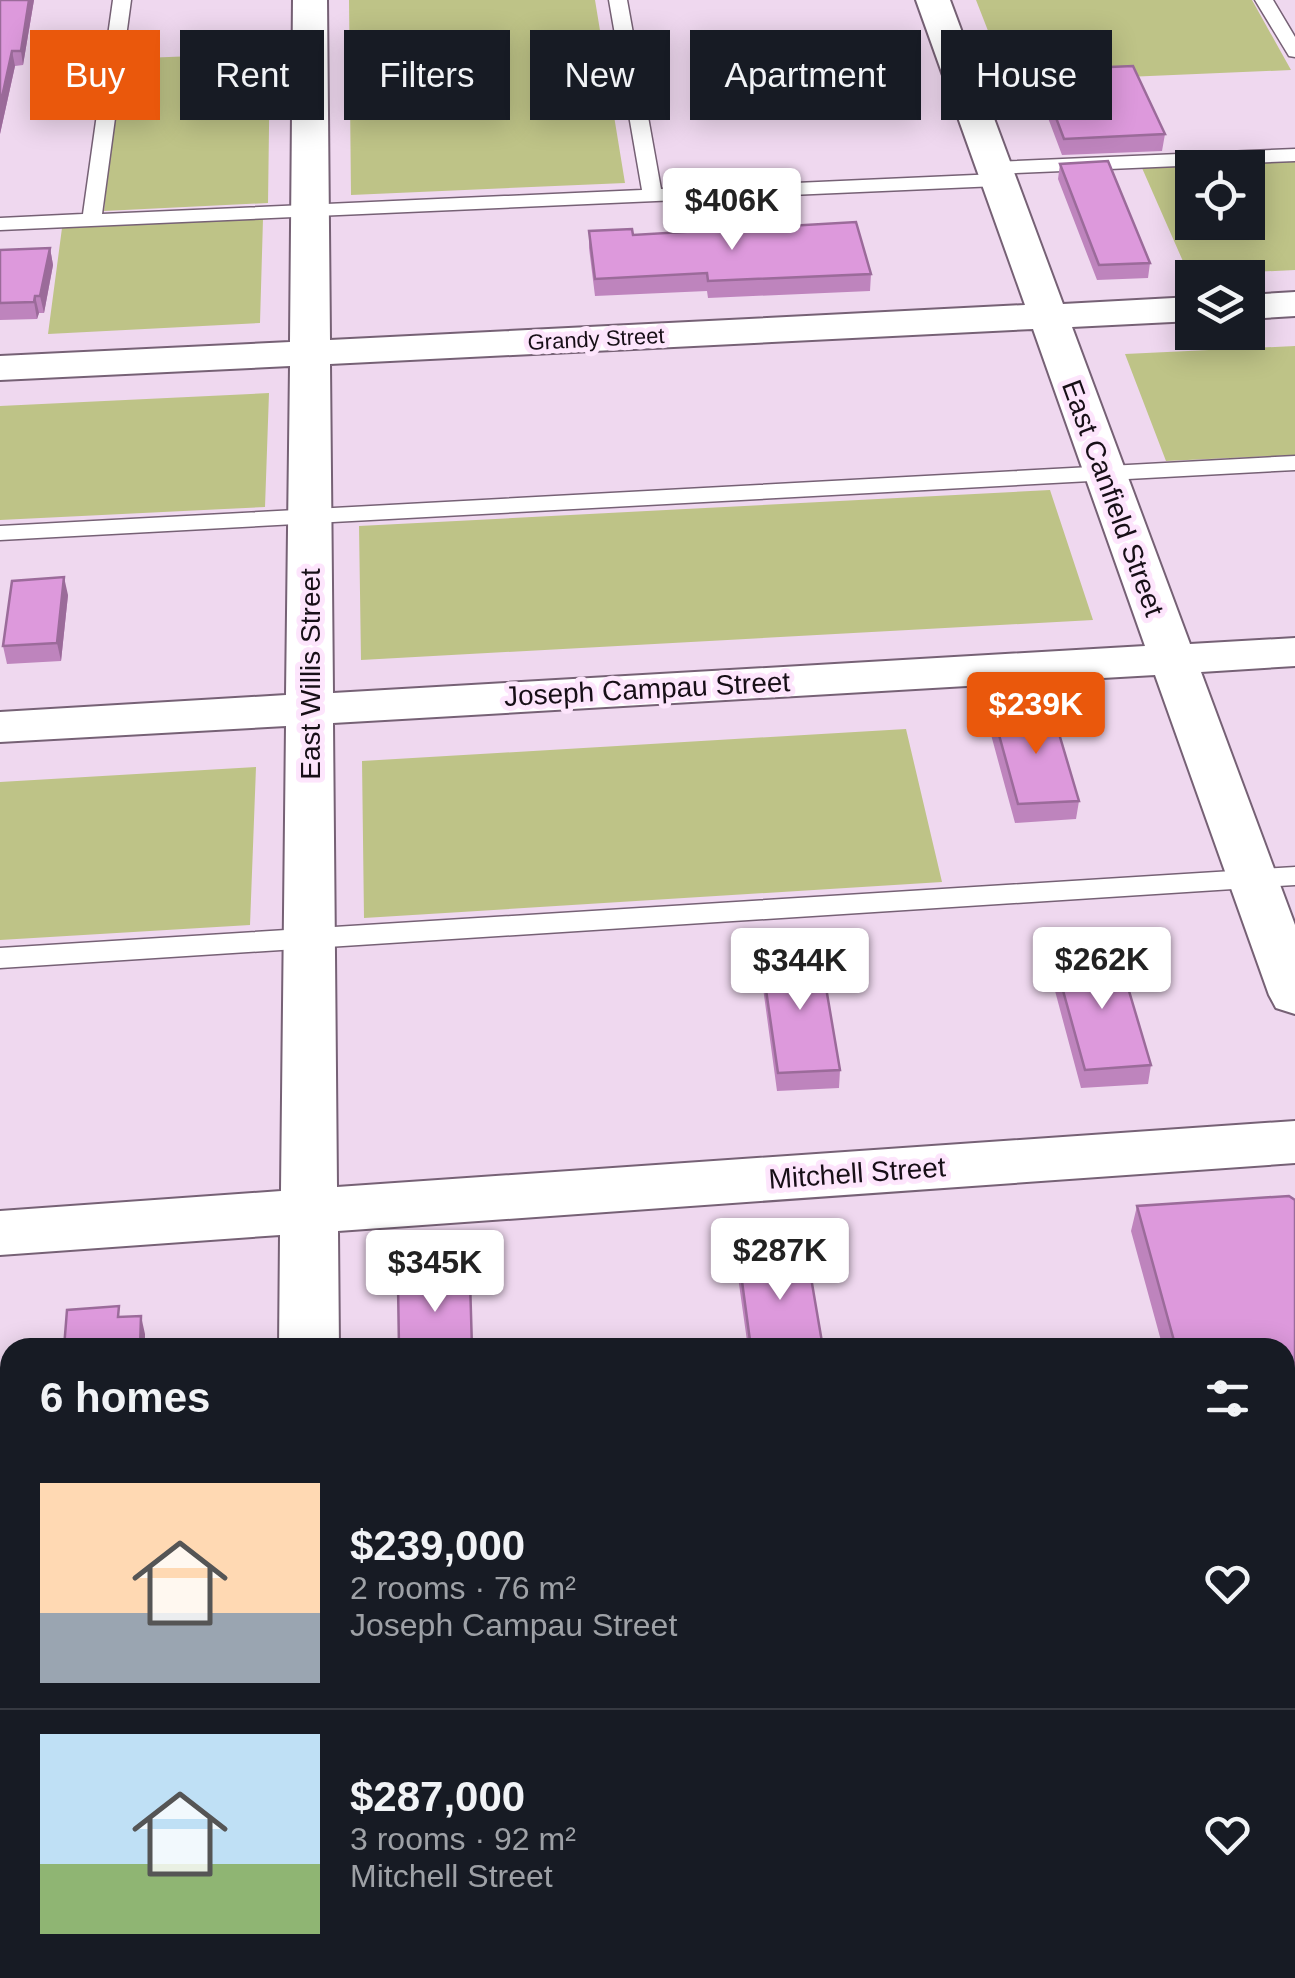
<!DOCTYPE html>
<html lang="en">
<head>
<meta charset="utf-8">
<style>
  :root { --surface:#171b24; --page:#20242c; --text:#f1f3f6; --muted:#9ea1a6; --line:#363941; --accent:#ea580c }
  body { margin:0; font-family:Helvetica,sans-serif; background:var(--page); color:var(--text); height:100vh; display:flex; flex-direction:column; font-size:38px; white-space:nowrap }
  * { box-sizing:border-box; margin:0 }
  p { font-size:32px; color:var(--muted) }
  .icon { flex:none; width:55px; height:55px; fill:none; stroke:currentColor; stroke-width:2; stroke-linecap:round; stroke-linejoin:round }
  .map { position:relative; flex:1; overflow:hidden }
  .details { position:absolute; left:0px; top:1338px; width:1295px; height:642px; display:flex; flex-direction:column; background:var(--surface); border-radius:30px 30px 0 0; box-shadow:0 5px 25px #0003 }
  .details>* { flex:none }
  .banner { position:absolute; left:30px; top:30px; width:1235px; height:90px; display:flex; gap:20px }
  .buttons { position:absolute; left:1175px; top:150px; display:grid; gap:20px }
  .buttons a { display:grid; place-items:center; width:90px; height:90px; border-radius:0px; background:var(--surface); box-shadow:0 5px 25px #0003; font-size:50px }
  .price { position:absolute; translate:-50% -85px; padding:0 22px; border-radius:10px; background:#fff; color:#222; font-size:32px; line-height:65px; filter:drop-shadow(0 2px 5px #0008) }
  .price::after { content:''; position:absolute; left:50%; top:60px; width:30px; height:22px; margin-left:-15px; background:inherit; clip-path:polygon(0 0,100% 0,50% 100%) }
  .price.on { background:var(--accent); color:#fff }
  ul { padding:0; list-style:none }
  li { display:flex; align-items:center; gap:30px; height:250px; padding:0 40px }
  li+li { border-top:2px solid var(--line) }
  li span { display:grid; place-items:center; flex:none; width:280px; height:200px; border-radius:0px; color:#555 }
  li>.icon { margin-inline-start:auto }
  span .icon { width:120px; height:120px; fill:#fffc; stroke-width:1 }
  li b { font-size:42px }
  h2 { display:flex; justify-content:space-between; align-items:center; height:120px; padding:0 40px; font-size:42px }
  .chip { padding:0 35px; border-radius:0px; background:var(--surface); box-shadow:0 5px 25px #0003; font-size:35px; line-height:90px }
  .chip.on { background:var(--accent); color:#fff }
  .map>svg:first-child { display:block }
  .green { fill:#bec387; fill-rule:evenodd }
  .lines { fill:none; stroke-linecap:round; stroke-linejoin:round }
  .service-casing { stroke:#766175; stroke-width:3 }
  .minor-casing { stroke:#766175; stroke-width:4 }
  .tertiary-casing { stroke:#766175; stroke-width:4 }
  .service { fill:#fff; fill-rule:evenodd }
  .minor { fill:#fff; fill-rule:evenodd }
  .tertiary { fill:#fff; fill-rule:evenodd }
  .wall { fill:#be84bd }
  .shaded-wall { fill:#9b6b9a }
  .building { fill:#dd99dc; stroke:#9b6b9a; stroke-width:2.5 }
  .labels { text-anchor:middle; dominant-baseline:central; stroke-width:10; stroke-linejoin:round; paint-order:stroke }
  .far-street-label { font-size:22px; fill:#170f17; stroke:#fde5fc }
  .street-label { font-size:28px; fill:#170f17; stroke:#fde5fc }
</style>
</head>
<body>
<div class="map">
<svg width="1295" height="1978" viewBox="0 0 1295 1978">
  <rect width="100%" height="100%" fill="#efd8ef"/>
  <path class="green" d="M349,0H595L625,183L351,195Z
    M976,0H1252L1291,70L1008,82Z
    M270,53L268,203L104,211L119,59Z
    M1295,161V270L1189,275L1142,168ZM1192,168H1248V222H1192Z
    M263,219L260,323L48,334L62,228Z
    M1295,346V455L1166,461L1125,354Z
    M269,393L265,507L0,520V406Z
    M1050,490L1093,620L361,660L359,526Z
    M906,729L942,882L364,918L362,761Z
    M256,767L250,925L0,940V782Z"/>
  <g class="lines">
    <g class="service-casing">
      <path id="service" d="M113,0H131L102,214L642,190L609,0H627L661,189L997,174L1007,180L997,186L0,230V218L83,214Z
        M1255,0H1273L1295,37V57L1289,56Z
        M1295,149V161L994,174L984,168L994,162Z
        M1295,456V470L0,540V526Z
        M1295,867V885L0,968V948Z
        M1295,1462V1490L1285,1491V1463Z
        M0,1563H10V1593H0Z"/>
    </g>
    <g class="minor-casing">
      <path id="minor" d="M293,0H327L330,340L1025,305L916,0H950L1063,304L1192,297V321L1072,327L1190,644L1295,638V666L1201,672L1295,925V1014L1276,1008L1269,995L1155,675L333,723L337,1187L1295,1121V1163L338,1231L339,1348H279L280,1235L0,1255V1211L281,1191L286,726L0,742V712L286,695L290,366L0,380V356L290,342ZM1033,329L1145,646L333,693L330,364Z
        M1295,292V316L1248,319V295Z
        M277,1970H349L350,1978H278Z"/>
    </g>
    <g class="tertiary-casing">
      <path id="tertiary" d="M1285,1868H1295V1940H1285Z
        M403,1970H567L563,1978H399Z"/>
    </g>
    <use href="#service" class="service"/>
    <use href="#minor" class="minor"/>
    <use href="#tertiary" class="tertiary"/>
  </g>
  <path class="wall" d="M0,0H34L23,65L15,66L0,134Z
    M1038,70L1165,134L1162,151L1062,155L1036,86Z
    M1060,164L1150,263L1148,278L1097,280L1058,179Z
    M589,231L633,235L871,274L870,291L708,298L707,291L595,296L589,248Z
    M50,248L53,265L44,313H39L37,319L0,320V250Z
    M68,595L61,661L7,664L3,646Z
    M993,713L1079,801L1076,819L1015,823L990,731Z
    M761,955L840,1070L839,1088L777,1091L761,973Z
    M1054,958L1151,1065L1148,1084L1081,1088L1051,976Z
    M1295,1200V1448L1285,1449V1348H1163L1131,1231L1137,1206Z
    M739,1259L823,1348H748L738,1277Z"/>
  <path class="shaded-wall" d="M29,0H34L23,65L21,51Z
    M12,51L15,66L0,134V106Z
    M50,248L53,265L44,313L40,296Z
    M35,296L39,313L37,319L34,302Z
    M64,577L68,595L61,661L57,643Z
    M141,1316L145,1334V1348H140Z"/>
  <path class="building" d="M0,0H29L21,51H12L0,106Z
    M1133,66L1165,134L1064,139L1038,70Z
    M1108,161L1150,263L1099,265L1060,164Z
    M856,222L871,274L708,281L707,273L595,279L589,231L632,229L633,235Z
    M50,248L40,296H35L34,302L0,303V250Z
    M64,577L57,643L3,646L12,581Z
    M1052,710L1079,801L1018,804L993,713Z
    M820,952L840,1070L778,1073L761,955Z
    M1118,954L1151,1065L1085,1070L1054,958Z
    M1289,1196L1295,1200V1424L1285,1425V1348H1176L1137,1206Z
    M807,1254L823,1348H751L739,1259Z
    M470,1280L472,1348H399L398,1285Z
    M119,1306L118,1317L141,1316L140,1348H64L67,1310Z"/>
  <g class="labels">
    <g class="far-street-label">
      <text transform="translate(596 339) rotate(-3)">Grandy Street</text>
    </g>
    <g class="street-label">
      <text transform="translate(1113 498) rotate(70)">East Canfield Street</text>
      <text transform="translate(310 674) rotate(-90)">East Willis Street</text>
      <text transform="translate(647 689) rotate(-3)">Joseph Campau Street</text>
      <text transform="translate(857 1173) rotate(-4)">Mitchell Street</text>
    </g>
  </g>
</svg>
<div class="buttons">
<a><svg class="icon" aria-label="locate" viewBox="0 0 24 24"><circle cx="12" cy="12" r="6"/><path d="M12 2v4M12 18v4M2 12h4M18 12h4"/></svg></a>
<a><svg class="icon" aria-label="layers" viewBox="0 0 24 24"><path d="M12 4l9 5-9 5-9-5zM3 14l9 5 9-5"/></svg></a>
</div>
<b class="price" style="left:732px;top:253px">$406K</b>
<b class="price on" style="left:1036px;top:757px">$239K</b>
<b class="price" style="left:1102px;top:1012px">$262K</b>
<b class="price" style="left:800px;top:1013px">$344K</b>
<b class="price" style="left:780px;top:1303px">$287K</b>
<b class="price" style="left:435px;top:1315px">$345K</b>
<div class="banner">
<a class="chip on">Buy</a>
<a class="chip">Rent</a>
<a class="chip">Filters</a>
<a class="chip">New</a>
<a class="chip">Apartment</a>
<a class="chip">House</a>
</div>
<section class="details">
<h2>6 homes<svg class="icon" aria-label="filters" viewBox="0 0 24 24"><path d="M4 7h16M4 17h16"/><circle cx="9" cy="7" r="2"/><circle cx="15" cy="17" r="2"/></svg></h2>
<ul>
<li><span style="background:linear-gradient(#ffd9b3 65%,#9aa5b1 0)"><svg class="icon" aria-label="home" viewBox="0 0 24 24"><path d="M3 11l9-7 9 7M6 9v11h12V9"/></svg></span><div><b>$239,000</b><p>2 rooms · 76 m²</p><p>Joseph Campau Street</p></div><svg class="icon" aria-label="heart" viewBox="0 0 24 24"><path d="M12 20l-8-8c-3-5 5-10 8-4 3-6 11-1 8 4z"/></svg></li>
<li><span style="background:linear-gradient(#bfe0f5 65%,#8fb573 0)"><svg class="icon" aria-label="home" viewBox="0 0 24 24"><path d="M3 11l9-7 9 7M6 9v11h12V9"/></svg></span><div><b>$287,000</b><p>3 rooms · 92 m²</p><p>Mitchell Street</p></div><svg class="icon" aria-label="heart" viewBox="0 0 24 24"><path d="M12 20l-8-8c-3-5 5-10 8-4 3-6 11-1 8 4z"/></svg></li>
</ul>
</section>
</div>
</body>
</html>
